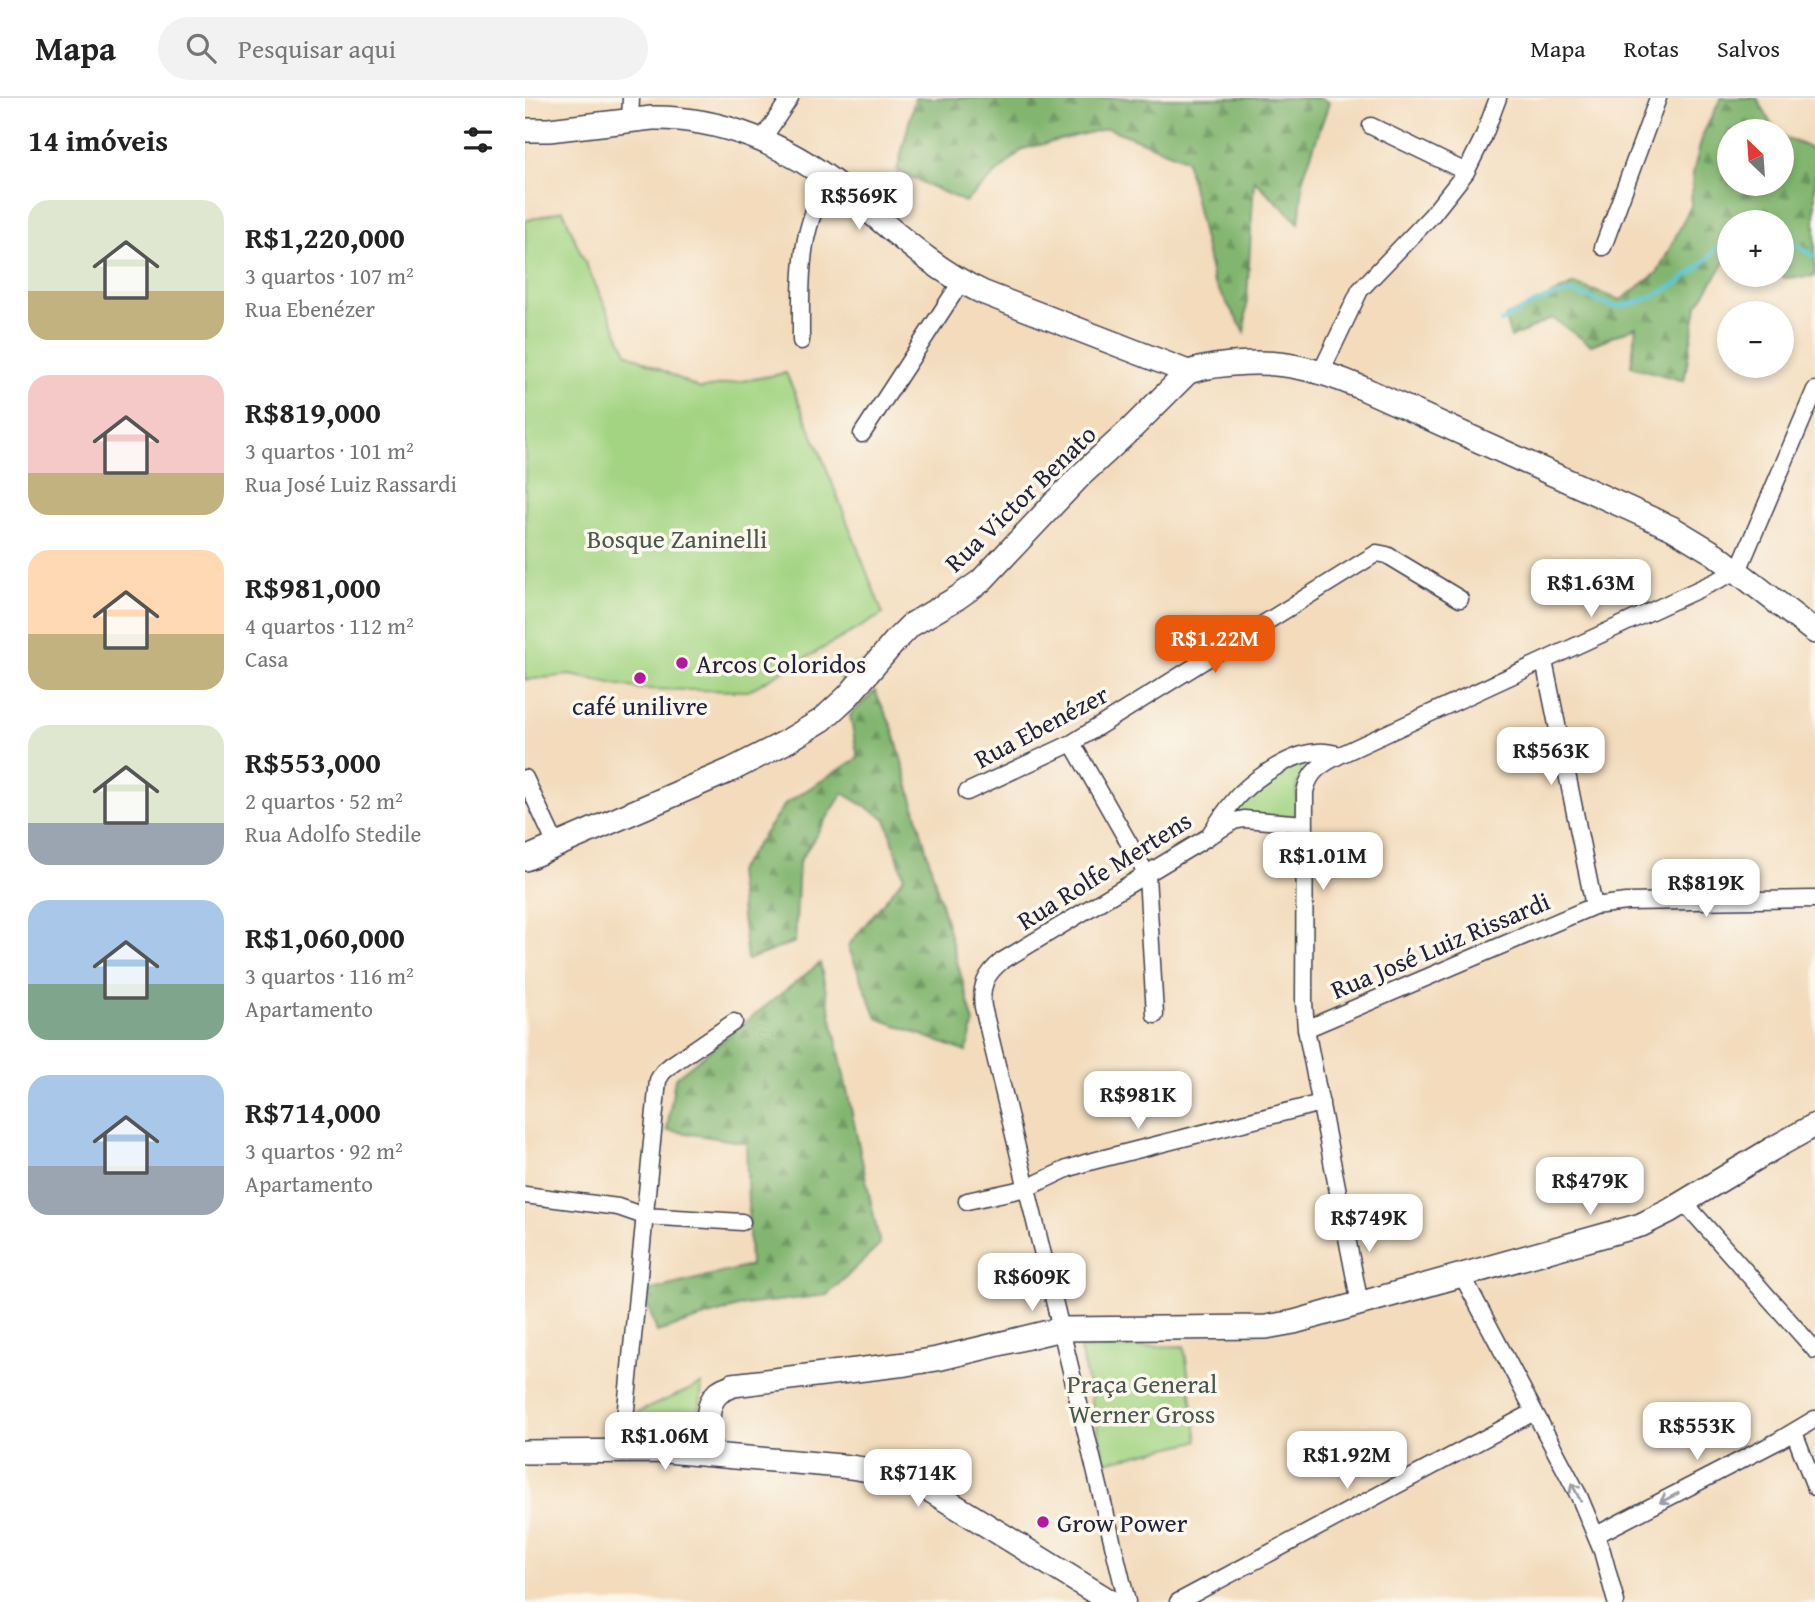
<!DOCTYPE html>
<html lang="pt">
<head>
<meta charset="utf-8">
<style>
  :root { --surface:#fff; --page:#f2f2f2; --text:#222; --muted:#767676; --line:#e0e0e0; --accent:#ea580c }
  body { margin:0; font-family:"Gentium Book Plus",serif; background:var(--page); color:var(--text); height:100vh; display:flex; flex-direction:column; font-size:26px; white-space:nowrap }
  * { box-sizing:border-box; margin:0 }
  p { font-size:23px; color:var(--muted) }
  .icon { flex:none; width:38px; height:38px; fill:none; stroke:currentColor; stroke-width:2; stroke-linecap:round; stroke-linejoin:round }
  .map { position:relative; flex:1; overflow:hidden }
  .details { display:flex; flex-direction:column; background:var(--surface); width:525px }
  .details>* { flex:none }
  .needle { width:46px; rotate:335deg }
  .fabs { position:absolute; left:1192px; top:21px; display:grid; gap:14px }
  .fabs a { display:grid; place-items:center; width:77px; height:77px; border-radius:50%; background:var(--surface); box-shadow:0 4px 10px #0003; font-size:35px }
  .price { position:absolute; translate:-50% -60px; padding:0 16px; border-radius:14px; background:#fff; color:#222; font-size:23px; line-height:46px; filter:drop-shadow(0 2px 4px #0008) }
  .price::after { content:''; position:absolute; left:50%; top:42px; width:21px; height:16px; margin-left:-10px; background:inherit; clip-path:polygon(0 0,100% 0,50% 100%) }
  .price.selected { background:var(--accent); color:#fff }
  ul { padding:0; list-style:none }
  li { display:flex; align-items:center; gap:21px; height:175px; padding:0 28px }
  li span { display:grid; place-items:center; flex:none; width:196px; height:140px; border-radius:21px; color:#555 }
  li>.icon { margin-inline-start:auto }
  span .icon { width:84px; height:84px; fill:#fffc; stroke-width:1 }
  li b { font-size:30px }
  h2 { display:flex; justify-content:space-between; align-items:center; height:84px; padding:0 28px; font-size:30px }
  header { display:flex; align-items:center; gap:42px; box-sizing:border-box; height:98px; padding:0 35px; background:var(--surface); border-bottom:2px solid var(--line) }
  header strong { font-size:33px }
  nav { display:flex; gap:38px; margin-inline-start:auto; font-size:24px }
  .search { width:490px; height:63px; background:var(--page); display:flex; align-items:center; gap:18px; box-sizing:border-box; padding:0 24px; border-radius:38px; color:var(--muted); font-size:26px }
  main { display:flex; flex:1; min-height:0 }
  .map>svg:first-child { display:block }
  .forest { fill:url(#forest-firs); stroke:#526c56; stroke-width:2 }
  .park { fill:#a3d482; stroke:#627b5e; stroke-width:2 }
  .garden { fill:url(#garden-furrows); stroke:#627b5e; stroke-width:2 }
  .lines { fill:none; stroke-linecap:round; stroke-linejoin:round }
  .stream { stroke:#59c4d2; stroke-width:4.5 }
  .street-casing { stroke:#413e4e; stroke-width:19 }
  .secondary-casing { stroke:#413e4e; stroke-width:26 }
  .street { stroke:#fff; stroke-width:16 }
  .secondary { stroke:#fff; stroke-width:23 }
  .oneway { stroke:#9c9ca7 }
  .poi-dot { fill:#b5179e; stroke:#fbf7ec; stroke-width:2.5 }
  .labels { text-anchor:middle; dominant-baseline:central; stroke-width:7; stroke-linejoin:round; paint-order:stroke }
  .street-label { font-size:26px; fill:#22223b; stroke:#fbf7ec }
  .park-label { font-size:26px; fill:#495750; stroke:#fbf7ec }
  .poi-label { font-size:26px; fill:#22223b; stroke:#fbf7ec; text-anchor:start }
</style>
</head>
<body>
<header>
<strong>Mapa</strong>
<div class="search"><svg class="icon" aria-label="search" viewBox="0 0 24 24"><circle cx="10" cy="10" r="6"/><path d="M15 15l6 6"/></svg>Pesquisar aqui</div>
<nav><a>Mapa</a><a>Rotas</a><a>Salvos</a></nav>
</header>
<main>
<section class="details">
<h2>14 imóveis<svg class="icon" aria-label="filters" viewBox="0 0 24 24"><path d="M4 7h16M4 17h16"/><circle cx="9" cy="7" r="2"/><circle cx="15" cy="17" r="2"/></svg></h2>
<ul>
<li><span style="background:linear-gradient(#dfe7d0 65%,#c2b280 0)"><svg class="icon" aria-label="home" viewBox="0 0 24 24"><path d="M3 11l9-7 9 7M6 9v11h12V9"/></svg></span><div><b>R$1,220,000</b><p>3 quartos · 107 m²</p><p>Rua Ebenézer</p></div></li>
<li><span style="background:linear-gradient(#f6c9c9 70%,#c2b280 0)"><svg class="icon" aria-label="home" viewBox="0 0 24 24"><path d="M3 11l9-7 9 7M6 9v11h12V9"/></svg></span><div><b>R$819,000</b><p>3 quartos · 101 m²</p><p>Rua José Luiz Rassardi</p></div></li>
<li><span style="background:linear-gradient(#ffd9b3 60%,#c2b280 0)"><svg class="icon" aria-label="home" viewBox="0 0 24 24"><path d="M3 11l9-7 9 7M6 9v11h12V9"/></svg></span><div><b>R$981,000</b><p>4 quartos · 112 m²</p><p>Casa</p></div></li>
<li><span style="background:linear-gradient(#dfe7d0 70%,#9aa5b1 0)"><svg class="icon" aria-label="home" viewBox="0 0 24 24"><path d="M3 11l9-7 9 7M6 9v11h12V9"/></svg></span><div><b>R$553,000</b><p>2 quartos · 52 m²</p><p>Rua Adolfo Stedile</p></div></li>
<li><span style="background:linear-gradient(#a9c7e8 60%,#7fa58c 0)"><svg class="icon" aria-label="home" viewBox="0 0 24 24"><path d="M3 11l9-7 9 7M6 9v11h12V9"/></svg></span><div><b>R$1,060,000</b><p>3 quartos · 116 m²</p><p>Apartamento</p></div></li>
<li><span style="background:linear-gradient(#a9c7e8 65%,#9aa5b1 0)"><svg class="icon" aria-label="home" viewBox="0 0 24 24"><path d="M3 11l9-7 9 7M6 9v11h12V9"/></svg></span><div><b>R$714,000</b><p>3 quartos · 92 m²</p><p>Apartamento</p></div></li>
</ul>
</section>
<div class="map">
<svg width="1290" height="1504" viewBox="0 0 1290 1504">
  <defs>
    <pattern id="forest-firs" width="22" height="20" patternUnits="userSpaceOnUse" patternTransform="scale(1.75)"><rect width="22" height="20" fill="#82b670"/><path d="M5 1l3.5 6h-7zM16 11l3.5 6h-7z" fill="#6a945d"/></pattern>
    <pattern id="garden-furrows" width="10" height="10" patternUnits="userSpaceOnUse" patternTransform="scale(1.75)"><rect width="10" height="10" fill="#a3d482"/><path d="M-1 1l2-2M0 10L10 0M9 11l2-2" fill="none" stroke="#8cb671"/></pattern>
  </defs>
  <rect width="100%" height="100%" fill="#fbf7ec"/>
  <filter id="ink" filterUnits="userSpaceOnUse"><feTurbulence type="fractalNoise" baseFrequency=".0143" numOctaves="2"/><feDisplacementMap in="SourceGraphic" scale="14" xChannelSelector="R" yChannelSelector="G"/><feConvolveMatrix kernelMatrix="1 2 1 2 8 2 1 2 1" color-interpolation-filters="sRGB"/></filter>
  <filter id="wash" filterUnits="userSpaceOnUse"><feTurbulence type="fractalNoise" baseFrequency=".00686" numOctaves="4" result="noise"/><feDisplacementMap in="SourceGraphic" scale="28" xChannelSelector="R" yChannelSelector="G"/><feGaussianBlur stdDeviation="1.57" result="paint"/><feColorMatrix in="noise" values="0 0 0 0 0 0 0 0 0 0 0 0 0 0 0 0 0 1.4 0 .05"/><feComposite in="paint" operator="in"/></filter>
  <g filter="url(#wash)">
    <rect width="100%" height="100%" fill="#f3dbbc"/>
    <path class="forest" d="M390,0H796L804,5L779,77L774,125L729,82L720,234L688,183L661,61L583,30L498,51L440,104L372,73Z
      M1196,0H1232L1250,33H1204V86H1256L1257,38L1290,52V178L1260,180L1255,177L1256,124H1204V158L1172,208L1159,283L1106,268L1111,229L1066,247L1027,220L986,240L980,219L1049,186L1096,202L1133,174L1166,108L1168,75L1178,36Z
      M350,593L368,631L449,925L441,954L352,920L323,848L379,779L361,721L318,695L274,764L270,844L222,862L212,774L261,705L333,660L325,617Z
      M295,865L355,1147L302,1197L219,1207L132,1234L118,1194L225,1168L221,1045L142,1032L150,980Z"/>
    <path class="park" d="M38,112L53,149L102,255L175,291L261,275L295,354L358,516L223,593L115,591L45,577L0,582V123Z
      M784,661L791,663L772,685L771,718L701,719L742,680Z
      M659,1248L673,1343L580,1364L555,1251Z
      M177,1286L174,1323L169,1334L163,1336H119L113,1334L110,1329L111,1315Z"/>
    <path class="garden" d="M336,565L344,569L327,573L328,577L326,583L318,577L319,581L317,583L311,576L315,570Z"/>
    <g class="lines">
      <path class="stream" d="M1256,143L1269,146L1290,158
        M976,224C996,213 1027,193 1050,195C1064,197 1083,211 1096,208C1125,202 1154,187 1176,167C1186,158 1192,148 1204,142"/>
    </g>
  </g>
  <g filter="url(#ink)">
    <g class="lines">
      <g class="street-casing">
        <path id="street" d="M105,22L106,0
          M846,28L941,74
          M237,42L265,0
          M1078,149L1133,0
          M276,243C276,211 275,178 280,146C284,123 293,101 302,79
          M796,274L835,192L907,117L941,74L958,40L973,0
          M337,336L436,184
          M1019,563L1069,808
          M547,645L622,777L630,917
          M815,657C797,666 784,673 780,694L779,904L781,931L835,1206
          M0,680L31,747
          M442,694L547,645L852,455L862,457L935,501
          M688,736L709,723L719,721L780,726
          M781,931L1069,808L1101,804L1290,801
          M0,1097L93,1109L119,1118L217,1124
          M442,1103L502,1090L542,1071L560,1065L796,1005
          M1159,1104L1290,1252
          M937,1177L1054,1398L1077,1453L1091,1504
          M1269,1334L1290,1389
          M97,1352L133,982L138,974L146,967L209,924
          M1071,1437L1253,1343L1290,1321
          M602,1504L458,909C455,888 461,876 477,863L683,739C693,724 703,708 716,695C733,678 768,655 793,654C800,653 808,655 815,657L1213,473L1290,292
          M653,1504L1009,1314"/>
      </g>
      <g class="secondary-casing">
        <path id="secondary" d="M0,32H24L127,20C195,19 262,47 315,89C362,126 402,168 457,194L663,274C695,264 744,262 777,270C797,274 816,281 835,289L1147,430L1190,456L1290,534
          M0,761L206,672L259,645L297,622L323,598L372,541L386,527L432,500L456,483L555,378L608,329L663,274
          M0,1354L141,1353L316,1368C348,1371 377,1379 406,1393L586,1504
          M184,1356C184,1338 178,1308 193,1295C197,1291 203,1290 208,1287L381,1266L412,1261L536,1231L741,1229L769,1224L1116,1127L1144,1113L1247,1051L1290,1027"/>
      </g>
      <use href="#street" class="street"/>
      <use href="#secondary" class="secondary"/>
    </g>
    <defs><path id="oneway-shaft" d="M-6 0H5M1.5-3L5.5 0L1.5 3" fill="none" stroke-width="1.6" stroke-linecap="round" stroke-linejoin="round" transform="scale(1.75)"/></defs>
    <g class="oneway">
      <use href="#oneway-shaft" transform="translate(1051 1394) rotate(-117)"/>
      <use href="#oneway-shaft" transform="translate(1144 1400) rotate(153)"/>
    </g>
  </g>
  <g class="poi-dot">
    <circle cx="157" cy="565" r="7"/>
    <circle cx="115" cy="580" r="7"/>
    <circle cx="518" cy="1424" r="7"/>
  </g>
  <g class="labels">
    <g class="street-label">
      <text transform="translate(495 400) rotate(-44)">Rua Victor Benato</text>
      <text transform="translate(516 628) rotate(-28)">Rua Ebenézer</text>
      <text transform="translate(579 772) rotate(-32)">Rua Rolfe Mertens</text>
      <text transform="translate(915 847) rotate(-23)">Rua José Luiz Rissardi</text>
    </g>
    <g class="park-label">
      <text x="152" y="440">Bosque Zaninelli</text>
      <text x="617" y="1285">Praça General<tspan x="617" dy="30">Werner Gross</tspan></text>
    </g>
    <g class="poi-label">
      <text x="171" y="565">Arcos Coloridos</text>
      <text x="115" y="607" text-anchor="middle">café unilivre</text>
      <text x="532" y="1424">Grow Power</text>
    </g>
  </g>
</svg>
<div class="fabs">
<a><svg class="needle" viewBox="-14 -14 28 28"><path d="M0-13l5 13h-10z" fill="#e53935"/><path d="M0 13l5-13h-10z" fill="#767676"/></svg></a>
<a>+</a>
<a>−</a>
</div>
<b class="price" style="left:334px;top:134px">R$569K</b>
<b class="price" style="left:1066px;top:521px">R$1.63M</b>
<b class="price selected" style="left:690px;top:577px">R$1.22M</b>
<b class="price" style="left:1026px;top:689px">R$563K</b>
<b class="price" style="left:798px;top:794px">R$1.01M</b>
<b class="price" style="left:1181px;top:821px">R$819K</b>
<b class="price" style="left:613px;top:1033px">R$981K</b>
<b class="price" style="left:1065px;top:1119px">R$479K</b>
<b class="price" style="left:844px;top:1156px">R$749K</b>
<b class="price" style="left:507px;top:1215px">R$609K</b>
<b class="price" style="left:1172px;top:1364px">R$553K</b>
<b class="price" style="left:140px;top:1374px">R$1.06M</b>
<b class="price" style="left:822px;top:1393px">R$1.92M</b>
<b class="price" style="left:393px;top:1411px">R$714K</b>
</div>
</main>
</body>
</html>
